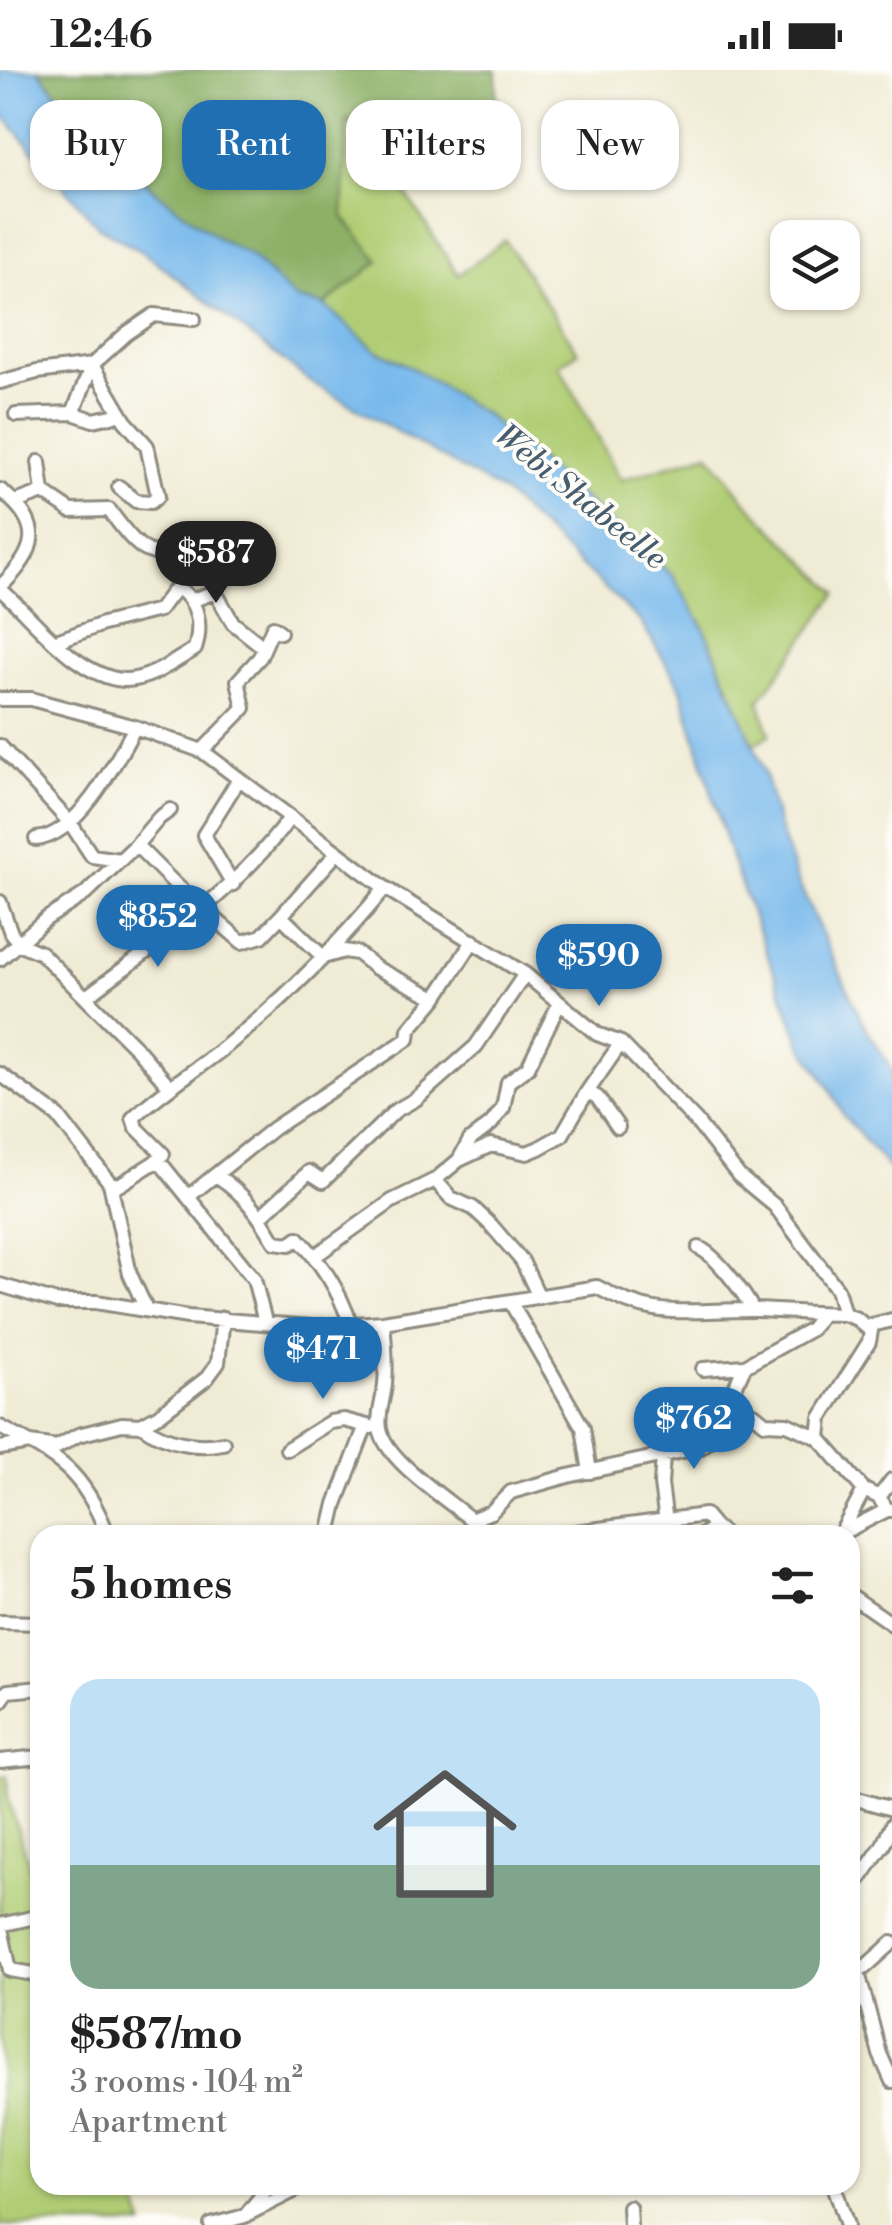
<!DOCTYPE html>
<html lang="en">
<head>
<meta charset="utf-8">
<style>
  :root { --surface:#fff; --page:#f2f2f2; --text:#222; --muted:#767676; --line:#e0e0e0; --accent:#1f6fb2 }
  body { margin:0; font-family:"Libre Bodoni",serif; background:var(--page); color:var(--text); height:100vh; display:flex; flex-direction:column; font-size:38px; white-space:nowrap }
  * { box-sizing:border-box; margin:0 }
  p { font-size:32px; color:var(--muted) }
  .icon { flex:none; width:55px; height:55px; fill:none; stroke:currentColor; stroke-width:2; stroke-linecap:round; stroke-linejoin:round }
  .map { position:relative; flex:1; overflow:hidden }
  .sheet { position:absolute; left:30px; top:1455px; width:830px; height:670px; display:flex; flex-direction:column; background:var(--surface); border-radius:30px; box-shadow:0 2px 8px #0004 }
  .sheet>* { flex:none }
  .top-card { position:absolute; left:30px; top:30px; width:832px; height:90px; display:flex; gap:20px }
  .fabs { position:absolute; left:770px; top:150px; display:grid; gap:20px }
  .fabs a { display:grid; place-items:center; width:90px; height:90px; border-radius:20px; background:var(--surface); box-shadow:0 2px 8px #0004; font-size:50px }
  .price { position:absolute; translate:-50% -85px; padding:0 22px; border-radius:35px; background:var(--accent); color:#fff; font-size:32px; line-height:65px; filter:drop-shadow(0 2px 5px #0008) }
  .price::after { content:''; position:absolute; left:50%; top:60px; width:30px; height:22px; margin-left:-15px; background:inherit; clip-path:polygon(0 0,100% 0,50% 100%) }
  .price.selected { background:#222; color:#fff }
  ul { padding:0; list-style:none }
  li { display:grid; align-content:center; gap:20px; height:530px; padding:0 40px }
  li+li { border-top:2px solid var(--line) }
  li span { display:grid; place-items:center; height:310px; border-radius:30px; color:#555 }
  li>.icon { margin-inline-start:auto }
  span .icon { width:180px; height:180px; fill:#fffc; stroke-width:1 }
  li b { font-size:42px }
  h2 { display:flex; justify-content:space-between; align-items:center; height:120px; padding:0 40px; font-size:42px }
  .chip { padding:0 35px; border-radius:30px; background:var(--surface); box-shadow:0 2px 8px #0004; font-size:35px; line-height:90px }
  .chip.selected { background:var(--accent); color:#fff }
  .status { display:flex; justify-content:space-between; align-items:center; height:70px; padding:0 50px; background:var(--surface); direction:ltr }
  .status svg { height:28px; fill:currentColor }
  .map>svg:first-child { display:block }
  .green { fill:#b0cd74; stroke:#6e7c50; stroke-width:2.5 }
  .forest { fill:#8cb066; stroke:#5c6e48; stroke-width:2.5 }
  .water { fill:#78b9ec; stroke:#52728c; stroke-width:2.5 }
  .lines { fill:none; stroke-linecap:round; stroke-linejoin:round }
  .minor-casing { stroke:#8e8b80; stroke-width:18 }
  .minor { stroke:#fff; stroke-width:12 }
  .labels { text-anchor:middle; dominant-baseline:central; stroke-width:8; stroke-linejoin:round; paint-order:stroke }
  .water-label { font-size:32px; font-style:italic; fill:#465d6f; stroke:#fdfcf7 }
</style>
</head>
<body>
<div class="status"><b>12:46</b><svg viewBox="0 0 49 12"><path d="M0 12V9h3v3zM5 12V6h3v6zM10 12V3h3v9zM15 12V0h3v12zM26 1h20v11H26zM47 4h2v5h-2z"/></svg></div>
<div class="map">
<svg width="892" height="2155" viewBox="0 0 892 2155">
  <rect width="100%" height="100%" fill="#fdfcf7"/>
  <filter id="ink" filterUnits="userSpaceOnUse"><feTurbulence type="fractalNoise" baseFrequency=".01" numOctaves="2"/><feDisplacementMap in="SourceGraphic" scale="20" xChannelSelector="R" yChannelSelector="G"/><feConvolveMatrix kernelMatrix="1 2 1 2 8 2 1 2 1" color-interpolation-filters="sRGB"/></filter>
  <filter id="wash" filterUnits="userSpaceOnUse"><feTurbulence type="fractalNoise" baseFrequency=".0048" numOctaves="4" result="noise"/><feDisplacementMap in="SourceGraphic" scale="40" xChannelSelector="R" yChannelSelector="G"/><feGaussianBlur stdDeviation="2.25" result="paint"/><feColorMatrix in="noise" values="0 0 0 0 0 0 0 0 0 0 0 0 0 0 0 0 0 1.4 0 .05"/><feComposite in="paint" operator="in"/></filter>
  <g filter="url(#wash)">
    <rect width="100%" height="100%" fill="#f0ebd4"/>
    <path class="green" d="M347,48L405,122L458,205L505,170L578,282L559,295L621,410L709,383L747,433L837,523L759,631L770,665L753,675L712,576L673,506L487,346L411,297L374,279L324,236L379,191L343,147Z
      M7,1706L8,1729L40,1829V2115H131L144,2155H0V1708Z"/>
    <path class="forest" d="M38,0H496L497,41L451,70L468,101L405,122L347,49L343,147L379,191L324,235L297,231L248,184L219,169L156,122L65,33Z"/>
    <path class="water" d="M0,0H38L65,33L156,122L219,169L248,184L297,230L324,235L374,279L411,297L487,346L673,506L704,558L764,700L779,758L799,814L863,953L892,1000V1102L843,1045L829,1017L801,974L731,788L680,616L641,552L504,423L311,312L150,187L98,156L0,42Z"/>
  </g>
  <g filter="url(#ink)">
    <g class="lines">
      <g class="minor-casing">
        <path id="minor" d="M92,295L125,351L147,376L158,426L151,432L136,431L119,417
          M0,312L37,302L92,295L126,264L154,245L194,249
          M73,343L92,295
          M16,345L73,343L93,350L121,344
          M39,392L43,422
          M0,420C46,455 37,482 0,517
          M43,422L71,441L109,440C119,453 133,474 148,481C172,491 170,477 185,506
          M16,432L43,422
          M0,519C34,548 76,607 124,610C148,611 175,591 195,579C202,556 199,532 178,518
          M193,530L215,522L233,553L262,576
          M54,572L103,554L159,540L185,506L200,499
          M0,629H31L135,657L202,681L385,818L525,904L597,964L621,973L696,1051L739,1106L775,1136L837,1219L844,1244L857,1249L871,1261L869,1272L821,1348L819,1368L864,1420L840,1465
          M0,676L71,754L92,786L120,790
          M202,681L244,638L238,611L260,587L273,557L280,562
          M36,769C79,765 116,692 135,657
          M136,775L175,814L242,872L262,866L281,846L323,887L344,881L357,883L376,898L436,928
          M233,814L204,765L239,709
          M0,832L11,863L20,874L41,883L138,980L170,1017
          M281,846L337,783
          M0,889L46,849L85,824L136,775L159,748L170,740
          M86,927C158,872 235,823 289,749
          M0,1004L58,1046L110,1113L119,1115L155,1092L163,1096L254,1209L265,1252
          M587,1022L621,973
          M459,1090L491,1075L527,1083L539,1078L562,1065L587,1022L597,1027L618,1057
          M155,1092L163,1084L136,1057L133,1048C161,1021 195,1001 225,977C284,930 338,875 385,818
          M217,1106C244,1123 259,1145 275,1172L290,1174L298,1168C323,1195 339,1220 351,1255
          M435,1110L451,1128L473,1138L491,1155L522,1191L539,1227
          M110,1113L130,1204L146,1239
          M189,1126L274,1058L408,969L409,960L436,928L473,871
          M260,1147L309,1102L323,1111L395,1041L416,1029L476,976L525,904
          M699,1178C716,1185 744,1223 753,1240
          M315,1186L392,1131L435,1110L459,1090L470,1070L491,1054L503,1038L508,1012L528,997L559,934
          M0,1215L57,1232H96L188,1247L312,1257L383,1252L597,1217C657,1252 692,1239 757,1240C786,1241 815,1244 844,1244
          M511,1233L583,1358L590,1402
          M383,1252C385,1273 387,1293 385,1314C384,1328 377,1345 380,1359C386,1394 462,1438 489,1465
          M871,1261L868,1256L892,1250
          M703,1299L745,1296L811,1259L822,1244
          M754,1344L765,1353L787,1354L819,1368
          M141,1355C165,1372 195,1379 223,1373
          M0,1357C61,1389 81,1399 108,1465
          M0,1378L30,1373L57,1377L78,1365L122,1354L141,1355L159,1345L207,1308L218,1293L223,1248
          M287,1379L330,1352L344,1350L371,1357
          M663,1386L661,1414L666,1452
          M864,1420L879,1427L887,1440H892
          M879,1427L892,1410
          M473,1449L491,1442L511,1422L568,1406L701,1377C732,1357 727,1326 745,1296
          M844,1462L887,1440
          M329,1464L336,1434L365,1358
          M553,1465L705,1445L715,1457
          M702,1465L715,1457L725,1465
          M850,1525L892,1554
          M0,1552L40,1553
          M0,1632L8,1621L40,1618
          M0,1691L40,1687
          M850,1727L892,1739
          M850,1823L883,1775L892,1755
          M0,1854L10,1900L40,1905
          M0,1855L40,1846
          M850,1896L864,1898L892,1873
          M850,1901L857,1899L880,1984L892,2011
          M834,2115L847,2155
          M629,2137L630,2155
          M250,2143L306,2115
          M211,2155L245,2146L270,2115"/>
      </g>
      <use href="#minor" class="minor"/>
    </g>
  </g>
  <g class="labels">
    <g class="water-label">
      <text transform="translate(581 427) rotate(39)">Webi Shabeelle</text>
    </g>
  </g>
</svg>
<div class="fabs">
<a><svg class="icon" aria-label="layers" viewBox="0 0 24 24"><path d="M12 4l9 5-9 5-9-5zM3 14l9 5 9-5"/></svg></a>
</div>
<b class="price selected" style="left:216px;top:536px">$587</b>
<b class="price" style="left:158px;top:900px">$852</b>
<b class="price" style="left:599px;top:939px">$590</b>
<b class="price" style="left:323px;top:1332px">$471</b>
<b class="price" style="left:694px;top:1402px">$762</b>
<div class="top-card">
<a class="chip">Buy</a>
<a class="chip selected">Rent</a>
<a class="chip">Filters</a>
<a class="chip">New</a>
</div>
<section class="sheet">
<h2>5 homes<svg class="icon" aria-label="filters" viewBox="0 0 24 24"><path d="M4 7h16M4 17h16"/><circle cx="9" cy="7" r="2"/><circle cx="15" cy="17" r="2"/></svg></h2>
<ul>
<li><span style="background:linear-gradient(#bfe0f5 60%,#7fa58c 0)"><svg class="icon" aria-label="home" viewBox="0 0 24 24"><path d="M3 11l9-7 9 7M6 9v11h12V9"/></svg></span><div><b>$587/mo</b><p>3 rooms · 104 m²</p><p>Apartment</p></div></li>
</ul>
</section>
</div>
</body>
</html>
